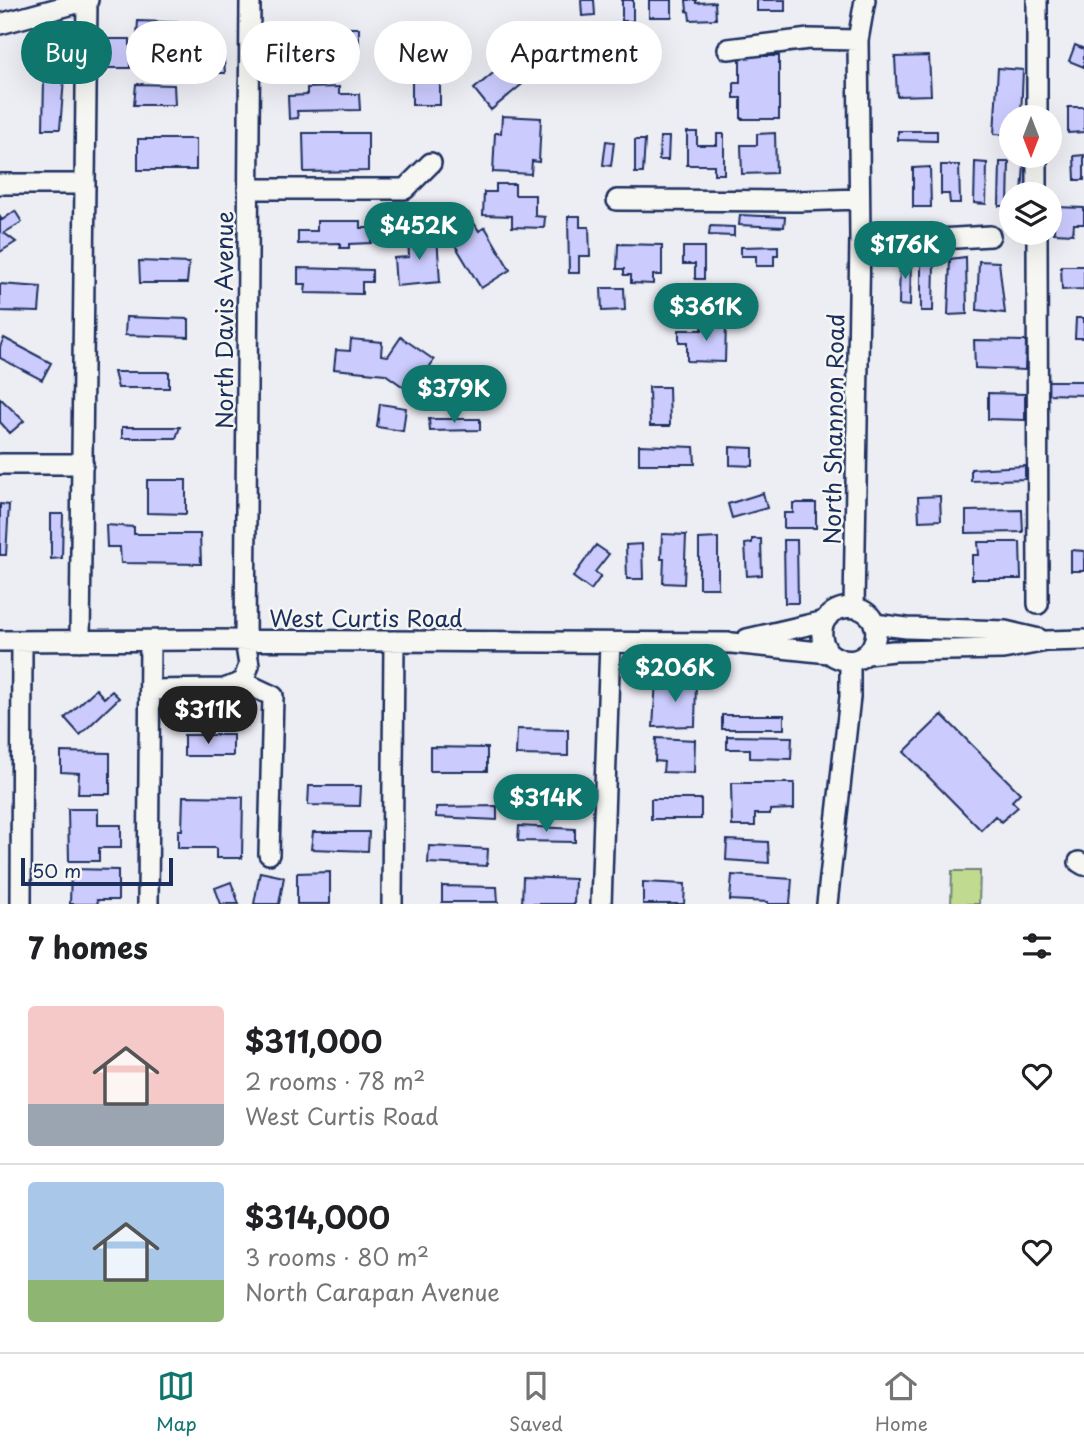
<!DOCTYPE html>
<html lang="en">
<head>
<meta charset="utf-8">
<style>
  :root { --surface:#fff; --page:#f2f2f2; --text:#202124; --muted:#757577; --line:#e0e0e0; --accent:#0f766e }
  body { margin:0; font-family:"Playpen Sans",sans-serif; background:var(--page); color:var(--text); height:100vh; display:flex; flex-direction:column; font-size:26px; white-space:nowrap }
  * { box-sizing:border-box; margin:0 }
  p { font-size:23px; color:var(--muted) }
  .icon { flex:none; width:38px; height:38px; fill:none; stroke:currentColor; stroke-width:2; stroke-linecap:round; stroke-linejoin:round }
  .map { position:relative; height:904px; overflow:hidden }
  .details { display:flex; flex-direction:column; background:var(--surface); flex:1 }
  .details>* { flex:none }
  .guide { position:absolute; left:21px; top:21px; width:700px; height:63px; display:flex; gap:14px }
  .needle { width:46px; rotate:180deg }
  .controls { position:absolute; left:999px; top:105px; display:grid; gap:14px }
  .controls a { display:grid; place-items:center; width:63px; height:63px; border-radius:50%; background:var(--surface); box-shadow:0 7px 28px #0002; font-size:35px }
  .scale { position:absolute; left:21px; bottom:18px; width:152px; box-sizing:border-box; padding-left:7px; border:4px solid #1b2f5e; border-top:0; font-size:19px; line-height:24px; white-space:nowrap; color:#1b2f5e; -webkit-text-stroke:5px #f6f6f2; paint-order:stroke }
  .price { position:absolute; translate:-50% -60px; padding:0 16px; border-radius:24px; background:var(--accent); color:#fff; font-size:23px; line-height:46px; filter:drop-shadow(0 2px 4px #0008) }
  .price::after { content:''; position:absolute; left:50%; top:42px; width:21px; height:16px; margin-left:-10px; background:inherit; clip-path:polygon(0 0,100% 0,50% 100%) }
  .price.on { background:#222; color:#fff }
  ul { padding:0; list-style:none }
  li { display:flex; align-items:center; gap:21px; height:175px; padding:0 28px }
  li+li { border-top:2px solid var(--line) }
  li span { display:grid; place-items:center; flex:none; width:196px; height:140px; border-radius:7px; color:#555 }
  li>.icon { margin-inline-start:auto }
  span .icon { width:84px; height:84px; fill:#fffc; stroke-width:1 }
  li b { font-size:30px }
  h2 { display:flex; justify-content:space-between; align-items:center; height:84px; padding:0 28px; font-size:30px }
  .chip { padding:0 24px; border-radius:32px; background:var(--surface); box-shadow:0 7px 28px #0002; font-size:24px; line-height:63px }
  .chip.on { background:var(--accent); color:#fff }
  .dock { display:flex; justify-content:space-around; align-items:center; height:98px; border-top:2px solid var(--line); background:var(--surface); font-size:19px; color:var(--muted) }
  .dock a { display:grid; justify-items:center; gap:4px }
  .dock .on { color:var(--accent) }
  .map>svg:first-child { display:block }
  .green { fill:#c0da90; stroke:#6e8477; stroke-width:2 }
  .building { fill:#cbcbfe; stroke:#1b2f5e; stroke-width:2 }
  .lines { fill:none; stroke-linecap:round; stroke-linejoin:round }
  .minor-casing { stroke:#1b2f5e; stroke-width:24 }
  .minor { stroke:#f6f6f2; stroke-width:19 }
  .labels { text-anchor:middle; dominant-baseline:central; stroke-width:5; stroke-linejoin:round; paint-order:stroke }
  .street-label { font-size:23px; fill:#1b2f5e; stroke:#f6f6f2 }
</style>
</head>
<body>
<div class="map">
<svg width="1084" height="904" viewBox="0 0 1084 904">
  <rect width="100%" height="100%" fill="#ededf4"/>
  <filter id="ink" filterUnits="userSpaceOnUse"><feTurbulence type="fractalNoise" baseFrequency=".0143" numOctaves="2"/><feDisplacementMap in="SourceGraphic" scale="14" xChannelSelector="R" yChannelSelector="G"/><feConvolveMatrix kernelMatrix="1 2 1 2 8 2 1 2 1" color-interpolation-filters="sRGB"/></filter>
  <g filter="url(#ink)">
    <path class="green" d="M952,871H980L979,904H951Z"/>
    <path class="building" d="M581,0H594L595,15L582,16Z
      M622,0H633V21H622Z
      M649,0H672V17H649Z
      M686,0H696V3L715,2L716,19L690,20L689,12L687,11Z
      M757,0H785V11H757Z
      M138,21L194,23V37L137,35Z
      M308,28H359V55H345V65H326V53H308Z
      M103,39H130V68H103Z
      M412,45H463V63H440V105H412Z
      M1075,45L1084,49V67L1069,61Z
      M205,47H223L225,73H203Z
      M515,55L532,76L491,110L474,89Z
      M740,56H779V119H741V98H734V83H740Z
      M929,56L931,95L897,96L895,57Z
      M998,68L1023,70L1021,117H1012V135L994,134Z
      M64,79L60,129H43L44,80Z
      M136,84L174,85L175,105H134Z
      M339,87V94H359L360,110L297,111L298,118L289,119L288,96L307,95V88Z
      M1068,107H1084V132L1068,133Z
      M502,116L541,118L539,162L532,161L531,174L493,172L495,133H501Z
      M898,131H937V141L898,140Z
      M687,132H697V145H717V134H724V174H714V165H687Z
      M303,133H368V171L304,172Z
      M775,133L776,173L742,174L741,145H757V134Z
      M660,137H669L668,160H659Z
      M138,139H196V170H138Z
      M635,140H645L643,173H635Z
      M606,141L614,142L611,166L603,165Z
      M1084,155V180H1075L1074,156Z
      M975,162L987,163L986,204L974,203Z
      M1000,162H1009L1008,206H999Z
      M1034,162L1033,194H1022L1024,163Z
      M941,165H959L960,203H950L949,194H941Z
      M930,167L931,207H913V168Z
      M496,184H515V195H535V216L545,217L544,228L512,227V216L483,215L484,192H496Z
      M1055,207L1084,208V224H1074L1073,234L1054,233Z
      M15,211L22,222L4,233L16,242L0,252V217L2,220Z
      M468,213L479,231L485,227L510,270L481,288L444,227Z
      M740,215L785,217L784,227L739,225Z
      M568,216H580V227H589L590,256H579V273H569Z
      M317,221H361V228H371V243L349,244V248H340V243L298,244V231H317Z
      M710,226L734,227V236L709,235Z
      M437,235L440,282L396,286L394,258L409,257L408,237Z
      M618,244L662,245V275H653V284L631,283V275H624V269H617Z
      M778,246V255H774V266H756V256H741V247Z
      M683,247H704V279H695V264H683Z
      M900,257H911L910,306L899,305Z
      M966,257L967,314L948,315L950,259Z
      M139,261L189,263L187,283H140Z
      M979,261L999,262L1005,313L977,310Z
      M921,263H934L933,311H921Z
      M1061,266H1084V289L1062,290Z
      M298,268L372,270V282H362V294L305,293L306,284H298Z
      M0,284L41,287L39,312L0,311Z
      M601,288H624L625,310L602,311Z
      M126,317L189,319V337L125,335Z
      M1076,318H1084V338H1075Z
      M703,322L726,323L725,362L687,361V342H679V330H702Z
      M401,337L434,360L412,393L385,374L334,369L336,350L350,351L351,339L382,342L381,355L388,356Z
      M4,338L51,363L42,380L0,358V347Z
      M974,340L1026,341L1025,370L975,368Z
      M114,372H169V388H118Z
      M1045,381H1084V395L1045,394Z
      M649,387H669L670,426H650Z
      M988,393L1025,394V420L988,419Z
      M0,398L24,421L10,433L0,422Z
      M380,404L406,408L403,431L377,427Z
      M429,419H480V430L430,431Z
      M122,427H180L176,438H122Z
      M639,445L694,447L695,464H639Z
      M730,447L753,448V466L730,465Z
      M1025,466V479L971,481V469Z
      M147,480H186V514L147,513Z
      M763,493L767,508L732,518L728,504Z
      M940,496L941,520L919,521L918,497Z
      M793,503H816V528H784V513H793Z
      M0,504L9,505L6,555H0Z
      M1022,510L1023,532L966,533V511Z
      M51,514H63L62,558L51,559Z
      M106,525L134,527V534H200L201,564L121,563L120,547H107Z
      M662,534L686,535L684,584L663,583L664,559H661Z
      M718,538V588H699V539Z
      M752,539H761L762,575L747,576L745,544L752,543Z
      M784,540H797L798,603H785Z
      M978,542H1020L1021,579H972V555H979Z
      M642,544L643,579H627L626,545Z
      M596,545L609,554L595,572L601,576L591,590L573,577Z
      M1071,550L1084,551V571H1071Z
      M656,680L696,681L695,726L653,727Z
      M96,689L104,698L112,691L119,698L80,735L65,718Z
      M722,715H784V729H722Z
      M942,715L1020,793L1012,801L1018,807L1001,822L995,816L981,830L904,752Z
      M517,729L568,730V756L516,755Z
      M184,735H233V756H184Z
      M727,736L792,737L791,759L750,758V749H727Z
      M656,738L695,740L694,773L663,772L664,762L655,761Z
      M430,747L487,748V771H430Z
      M61,752L110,753V794H78L79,773L61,772Z
      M731,783H794V809L770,810V814H755V826H732Z
      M518,784L583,785V796L518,795Z
      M309,786H361L360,806L308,805Z
      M183,796L243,797L242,858H216V848H178V830H182Z
      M651,799H701V819H651Z
      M497,806V820L436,817V807Z
      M68,809H98V825H121V848H99V861H69Z
      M519,826L575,829V842L518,841Z
      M313,832H369L368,851L311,849Z
      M727,840L768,842L769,863L726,860Z
      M429,846L488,849L487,866L428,863Z
      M71,869L118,870V900H97L98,904H70Z
      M260,872L284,877L279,904H254Z
      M330,872V904H297V873Z
      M732,875L792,879L790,904H768V902L730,900Z
      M523,877L575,879L574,904H522Z
      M231,882L239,904H221L215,888Z
      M643,882L685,884L684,904H643Z
      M442,886L497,887L498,902H442Z"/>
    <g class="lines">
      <g class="minor-casing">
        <path id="minor" d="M1037,0V117
          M0,24L88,0
          M728,49L809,39L858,40
          M1037,156V194
          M0,184H85
          M248,189H405L431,163
          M617,200L799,201L859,199
          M1037,233L1038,604
          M860,238L872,243L990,236
          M0,464H83
          M854,608L860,238L858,40L865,0
          M874,624L907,628L1005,631L1039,639
          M747,639L825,621
          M0,641L199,640L732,643L829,653C869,682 896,619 856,608C849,607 841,607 835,611C818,621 819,640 829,653
          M80,641L87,0
          M867,654L893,651L1003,649L1047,641L1084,640
          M243,682L273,696L269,854
          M150,690L224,689L243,682L249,665L245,640L250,0
          M1079,862L1084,865
          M21,904L22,642
          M148,904L150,641
          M392,904L394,641
          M601,904L610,643
          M827,904L850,697V661"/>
      </g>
      <use href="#minor" class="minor"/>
    </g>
  </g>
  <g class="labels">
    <g class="street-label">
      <text transform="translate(223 320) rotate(-90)">North Davis Avenue</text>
      <text transform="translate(833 429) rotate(-89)">North Shannon Road</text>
      <text x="366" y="617">West Curtis Road</text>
    </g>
  </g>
</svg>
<div class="controls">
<a><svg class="needle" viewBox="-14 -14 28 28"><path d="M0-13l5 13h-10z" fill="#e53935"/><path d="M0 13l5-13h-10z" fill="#757577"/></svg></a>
<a><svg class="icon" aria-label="layers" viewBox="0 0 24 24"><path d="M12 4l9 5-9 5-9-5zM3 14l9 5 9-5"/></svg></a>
</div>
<div class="scale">50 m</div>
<b class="price" style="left:419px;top:262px">$452K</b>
<b class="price" style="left:905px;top:281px">$176K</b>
<b class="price" style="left:706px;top:343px">$361K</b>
<b class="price" style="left:454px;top:425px">$379K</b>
<b class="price" style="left:675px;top:704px">$206K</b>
<b class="price on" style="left:208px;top:746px">$311K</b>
<b class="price" style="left:546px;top:834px">$314K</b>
<div class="guide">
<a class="chip on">Buy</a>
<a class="chip">Rent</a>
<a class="chip">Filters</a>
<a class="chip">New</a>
<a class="chip">Apartment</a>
</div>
</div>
<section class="details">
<h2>7 homes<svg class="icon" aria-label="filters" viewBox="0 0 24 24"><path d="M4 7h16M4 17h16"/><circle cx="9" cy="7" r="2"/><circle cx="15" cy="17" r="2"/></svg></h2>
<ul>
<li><span style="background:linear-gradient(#f6c9c9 70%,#9aa5b1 0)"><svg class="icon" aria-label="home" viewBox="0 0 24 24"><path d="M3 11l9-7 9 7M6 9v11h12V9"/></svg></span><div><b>$311,000</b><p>2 rooms · 78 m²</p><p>West Curtis Road</p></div><svg class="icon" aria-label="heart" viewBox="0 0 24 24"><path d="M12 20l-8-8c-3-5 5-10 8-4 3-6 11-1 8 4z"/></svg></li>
<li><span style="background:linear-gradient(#a9c7e8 70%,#8fb573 0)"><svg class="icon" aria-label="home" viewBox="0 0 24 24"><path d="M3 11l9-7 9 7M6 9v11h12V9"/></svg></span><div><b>$314,000</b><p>3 rooms · 80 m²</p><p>North Carapan Avenue</p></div><svg class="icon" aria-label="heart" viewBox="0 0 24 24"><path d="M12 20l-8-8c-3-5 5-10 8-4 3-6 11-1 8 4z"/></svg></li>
</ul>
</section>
<nav class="dock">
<a class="on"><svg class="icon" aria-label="map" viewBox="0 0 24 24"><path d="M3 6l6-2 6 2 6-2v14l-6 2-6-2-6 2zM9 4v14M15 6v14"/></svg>Map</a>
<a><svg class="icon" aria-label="saved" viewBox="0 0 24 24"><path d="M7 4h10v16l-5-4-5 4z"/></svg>Saved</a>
<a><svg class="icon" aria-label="home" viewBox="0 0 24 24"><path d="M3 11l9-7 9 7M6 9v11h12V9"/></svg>Home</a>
</nav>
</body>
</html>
